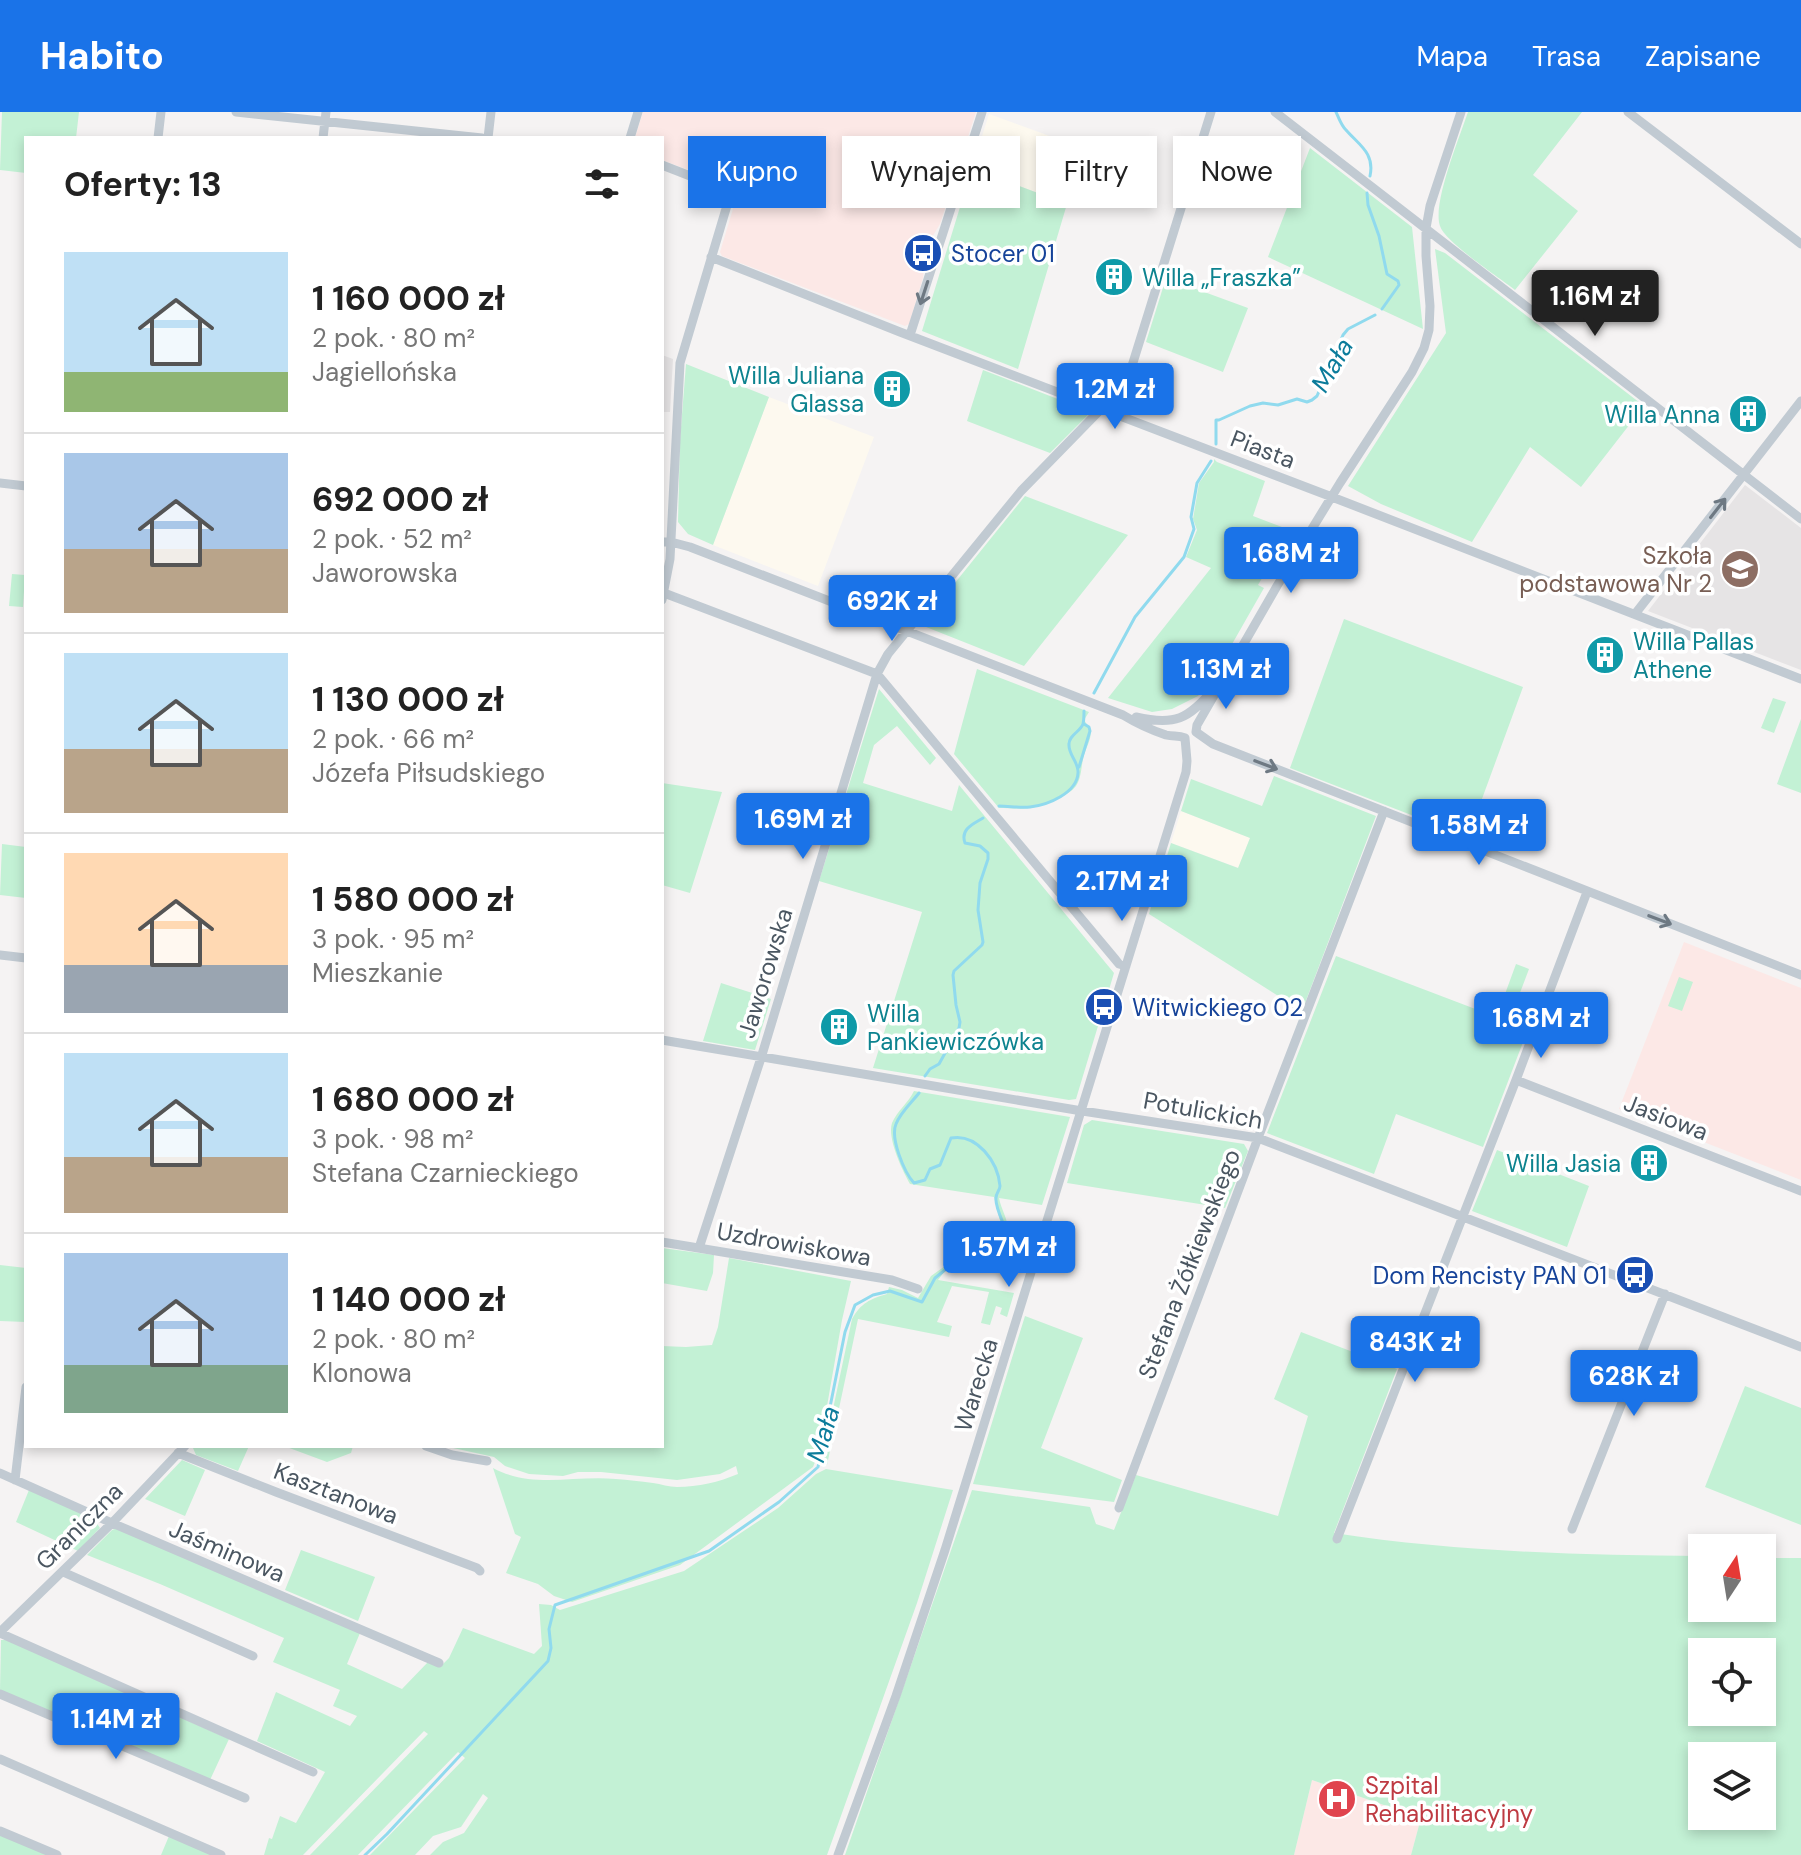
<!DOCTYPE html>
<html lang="pl">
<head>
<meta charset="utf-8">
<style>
  :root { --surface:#fff; --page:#f6f6f6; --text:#222; --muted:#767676; --line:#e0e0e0; --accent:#1a73e8 }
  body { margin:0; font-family:"DM Sans",sans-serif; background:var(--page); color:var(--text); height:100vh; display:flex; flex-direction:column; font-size:30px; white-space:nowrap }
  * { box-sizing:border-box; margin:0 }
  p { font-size:26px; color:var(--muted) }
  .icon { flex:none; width:44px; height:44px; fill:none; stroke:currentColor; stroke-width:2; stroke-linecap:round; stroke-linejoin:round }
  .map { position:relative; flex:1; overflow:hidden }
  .panel { position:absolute; left:24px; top:24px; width:640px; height:1312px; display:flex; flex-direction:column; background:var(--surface); border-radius:0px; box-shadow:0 4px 12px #0003 }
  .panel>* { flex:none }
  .top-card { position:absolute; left:688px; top:24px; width:760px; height:72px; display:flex; gap:16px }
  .needle { width:52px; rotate:12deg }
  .fabs { position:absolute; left:1688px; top:1422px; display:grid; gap:16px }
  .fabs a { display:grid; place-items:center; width:88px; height:88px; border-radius:0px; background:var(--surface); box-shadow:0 4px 12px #0003; font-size:40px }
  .price { position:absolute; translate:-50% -68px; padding:0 18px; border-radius:8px; background:var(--accent); color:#fff; font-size:26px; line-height:52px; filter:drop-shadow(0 2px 4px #0008) }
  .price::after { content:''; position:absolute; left:50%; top:48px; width:24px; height:18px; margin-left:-12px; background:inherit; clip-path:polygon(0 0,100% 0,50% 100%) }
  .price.selected { background:#222; color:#fff }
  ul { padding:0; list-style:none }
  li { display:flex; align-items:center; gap:24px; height:200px; padding:0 40px }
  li+li { border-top:2px solid var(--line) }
  li span { display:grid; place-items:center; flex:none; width:224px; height:160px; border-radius:0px; color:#555 }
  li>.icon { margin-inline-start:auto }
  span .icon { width:96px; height:96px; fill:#fffc; stroke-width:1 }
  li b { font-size:34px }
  h2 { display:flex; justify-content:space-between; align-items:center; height:96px; padding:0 40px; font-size:34px }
  .pill { padding:0 28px; border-radius:0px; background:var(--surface); box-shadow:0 4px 12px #0003; font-size:28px; line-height:72px }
  .pill.selected { background:var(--accent); color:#fff }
  header { display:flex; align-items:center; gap:48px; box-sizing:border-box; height:112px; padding:0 40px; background:var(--accent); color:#fff }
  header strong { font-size:38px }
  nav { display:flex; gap:44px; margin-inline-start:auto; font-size:28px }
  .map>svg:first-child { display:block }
  .commercial { fill:#fdf9ef }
  .education { fill:#e6e4e5 }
  .medical { fill:#fce8e6 }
  .green { fill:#c3f1d5; fill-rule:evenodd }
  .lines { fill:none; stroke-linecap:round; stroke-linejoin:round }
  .stream { stroke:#90daee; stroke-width:3 }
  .minor { stroke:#c1cad2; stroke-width:9 }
  .oneway { stroke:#6e7983 }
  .labels { text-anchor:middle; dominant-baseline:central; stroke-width:7; stroke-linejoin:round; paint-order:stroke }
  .transit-label { font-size:24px; fill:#164399; stroke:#fff; text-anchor:start }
  .culture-label { font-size:24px; fill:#0d838f; stroke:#fff; text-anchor:start }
  .street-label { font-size:24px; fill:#4a5661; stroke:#fff }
  .education-label { font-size:24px; fill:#785e54; stroke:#fff; text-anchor:end }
  .health-label { font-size:24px; fill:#be3a42; stroke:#fff; text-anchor:start }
  .water-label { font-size:26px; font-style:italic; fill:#0c7c9b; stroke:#fff }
</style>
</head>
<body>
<header>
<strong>Habito</strong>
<nav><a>Mapa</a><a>Trasa</a><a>Zapisane</a></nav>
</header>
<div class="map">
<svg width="1801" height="1743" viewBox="0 0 1801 1743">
  <rect width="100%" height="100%" fill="#f5f3f3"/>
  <path class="commercial" d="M989,2L1085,37L1067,92L972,56Z
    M769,285L874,325L818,474L713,433Z
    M1181,699L1250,726L1239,756L1171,731Z"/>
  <path class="education" d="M662,243L673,247L670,300H663L662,307Z
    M1745,373L1801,416V558L1648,499Z"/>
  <path class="medical" d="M643,0H976L940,112L931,127L924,125L915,143L925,147L923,166L909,212L905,214L722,144L720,140L739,77L662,48V26H635Z
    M1684,830L1801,876V1068L1619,997Z
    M1312,1668L1421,1706L1411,1743H1294Z"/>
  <path class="green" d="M2,0H79L76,26H26V61L0,58Z
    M1468,0H1582L1533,63L1578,99L1515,178C1500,166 1445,130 1440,114C1432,92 1460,24 1468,0Z
    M1310,36L1412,115L1423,217L1268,145Z
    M972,56L1067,92L1018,257L922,219Z
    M1435,137L1445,141L1644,294L1581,375L1530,335L1472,430L1381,392L1348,374L1446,221Z
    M1166,166L1248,196L1223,260L1146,230Z
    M686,252L769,285L713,433L688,422L678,410L680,328Z
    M983,258L1091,300L1050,341L967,309Z
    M1214,347L1217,350L1265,369L1253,404L1290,418L1258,473L1264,476L1211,569L1198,584L1172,597L1152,600L1108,586L1211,456L1186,445L1197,418L1193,407L1199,371L1214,350Z
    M1025,384L1128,423L1024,554L921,513Z
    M12,462L25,463L23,495L9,494Z
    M1344,507L1523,575L1468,725L1290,656Z
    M977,557L1089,600L1084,608C1095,623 1090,625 1084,643C1081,653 1082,665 1076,674C1072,679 1067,682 1061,685C1037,698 1025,697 999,696L954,642Z
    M879,577L936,646L930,653L897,614L874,633L863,671L952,699L959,673L1114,861L1076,987L1069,988L873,956L922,800L819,769Z
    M1773,586L1786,590L1774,621L1761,616Z
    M1801,607V681L1777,672Z
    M1274,664L1376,704L1302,899L1149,802L1171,731L1238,756L1250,726L1181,699L1191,667L1262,694Z
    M662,671L722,680L690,781L662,773Z
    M2,732L26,735V786L0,783Z
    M1336,844L1528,917L1483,1035L1396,1002L1374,1062L1267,1021Z
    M1516,852L1529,857L1518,886L1505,882Z
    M1679,865L1693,870L1682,899L1668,894Z
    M721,871L771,887L755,938L703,929Z
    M914,979L1070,1005L1042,1093L999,1086C1001,1097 1009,1109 1008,1120C998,1124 988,1124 978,1119L974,1121L958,1149L945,1159L938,1168L1014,1181L1007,1205L1000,1202L1002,1196L996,1194L990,1213L981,1211L989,1180L952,1174L937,1210L952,1214L949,1225L858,1207L827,1353L822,1349L852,1207C861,1191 870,1187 887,1182L889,1175L902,1178L918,1186L931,1164L955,1147L972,1117C984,1114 987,1123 1002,1116L994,1085L910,1072C902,1058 887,1026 892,1011C897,999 909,990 914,979Z
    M1092,1008L1244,1032L1248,1039L1225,1096L1067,1071L1084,1013Z
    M1497,1038L1589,1074L1567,1135L1472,1099Z
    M662,1136L714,1143L713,1161L707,1179L662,1171Z
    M729,1146L851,1169L842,1208L819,1340L813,1355L680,1453L572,1490L554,1484L538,1472L506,1461L521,1425L515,1422L493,1356C532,1377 574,1363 616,1367C628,1368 640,1369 653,1371C661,1372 669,1375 677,1375C698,1375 719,1370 738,1362L736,1354L720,1362L677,1368L601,1360H578L563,1364L529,1362L505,1354L494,1345L444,1334H662V1234L686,1235L712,1233L718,1215Z
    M0,1153L26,1156V1210L0,1209Z
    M1025,1204L1083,1226L1041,1336L1122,1368L1114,1390L973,1372Z
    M1301,1220L1397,1257L1334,1421C1456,1440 1579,1443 1702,1444V1496H1762V1446H1801V1743H1411L1421,1706L1312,1668L1294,1743H845L972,1378L1090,1395L1096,1412L1114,1418L1136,1363L1278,1404L1308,1304L1274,1287ZM1702,1540H1762V1600H1702ZM1702,1644H1762V1704H1702Z
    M1745,1274L1801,1296V1413L1705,1375Z
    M195,1334H249L238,1359L196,1343L193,1336Z
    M284,1334H353L351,1341L327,1350Z
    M182,1348L205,1358L185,1404L145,1387Z
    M826,1357L953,1378L917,1491L827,1743H430L443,1730L464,1721L488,1686L483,1682L461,1715L433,1724L415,1743H370L465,1646L458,1640L358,1743H310L428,1622L424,1619L303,1743H264L269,1726L272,1727L280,1704L296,1711L325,1660L257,1629L276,1580L350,1614L357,1604L333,1594L340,1578L273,1550L284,1526L160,1472L87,1443L112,1418L117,1416L360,1521L347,1552L402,1577L428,1550L440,1555L449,1546L463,1516L534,1542L542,1534L539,1492L551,1493L560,1498L684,1459L778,1396L816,1362Z
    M29,1378L94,1407L100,1416L78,1439L16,1410Z
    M301,1438L375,1465L358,1509L285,1478Z
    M1,1528H7L229,1627L210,1668L0,1578Z
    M0,1722L50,1743H0Z
    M169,1724L214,1743H161Z"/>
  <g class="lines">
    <path class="stream" d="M1336,0C1339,6 1341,13 1346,18C1359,33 1375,41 1370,64
      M1367,81L1368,93L1379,124L1387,162L1398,169L1399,173L1382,197
      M1216,332V308H1219L1250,294L1263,291L1278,293L1297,287L1307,290L1312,288L1317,284L1343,223L1348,217L1375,203
      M1094,581L1135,505L1184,445L1194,417L1191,405L1197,371L1211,349
      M1079,655L1090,619L1089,615L1084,612
      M999,694C1009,694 1020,696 1030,695C1048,693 1077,681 1078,661C1079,650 1068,643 1069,632C1069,623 1080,620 1083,612C1084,608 1084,603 1084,599
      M925,964L930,957L939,952L959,916L960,910L956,893L953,863L954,859L982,833L983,830L978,798L980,771L988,747V741L980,734L965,731C960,717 973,712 983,706
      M365,1743L387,1722L548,1549L551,1536L549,1517L555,1493L709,1439L779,1390L818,1355L845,1220L855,1193L873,1183L890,1179L922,1190L935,1166L956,1149L972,1119C983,1116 992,1125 1003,1119L1005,1116C1002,1108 995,1094 996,1086C996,1081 1000,1078 1000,1074C998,1050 977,1021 951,1026L940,1053L930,1057L925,1068L914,1071C904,1060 890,1026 896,1012C900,1001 912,990 919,981"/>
    <path class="minor" d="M236,0L482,26
      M1275,0L1801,407
      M1628,0L1801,132
      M158,26L161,0
      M323,26L326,0
      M488,26L491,0
      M630,26L638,0
      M662,53L731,80L680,251L670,447L662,488
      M711,145L900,220L1332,385L1801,567
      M910,223L982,0
      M1117,302L1211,0
      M0,371L26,374
      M662,430H671L690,435L1123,603C1136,611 1151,618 1166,623C1174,625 1178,623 1185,626
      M664,481L877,562L1115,847L1119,852L1126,854
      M1635,502L1801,289
      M1136,605C1175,614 1188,607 1213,578
      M1196,620L1197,613L1277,474L1340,371L1412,260L1424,236L1429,218L1430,194L1426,144V116L1430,94L1461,0
      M1196,620L1213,632L1801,863
      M0,843L26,846
      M662,928L1076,998L1258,1026L1801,1235
      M1516,968L1801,1079
      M662,1130L892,1168L918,1177
      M699,1136L761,946L877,562L888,542L1021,379L1101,297
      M426,1334L452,1343L487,1349
      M178,1341L276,1380L477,1456L480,1459
      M0,1361L112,1411L439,1551
      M15,1368L26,1275
      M1119,1396L1258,1026L1384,699
      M1572,1417L1665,1182
      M1337,1427L1516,968L1587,780
      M63,1460L253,1544
      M0,1520L112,1411L185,1334
      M0,1521L313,1660
      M0,1582L245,1686
      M0,1647L221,1743
      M0,1719L57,1743
      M838,1743L896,1584L945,1438L1186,660L1187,649L1185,626"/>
  </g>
  <defs><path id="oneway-shaft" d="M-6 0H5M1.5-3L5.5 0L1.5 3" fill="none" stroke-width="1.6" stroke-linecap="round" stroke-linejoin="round" transform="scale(2)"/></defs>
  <g class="oneway">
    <use href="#oneway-shaft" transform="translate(924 181) rotate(108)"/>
    <use href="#oneway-shaft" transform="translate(1718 396) rotate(-52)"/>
    <use href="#oneway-shaft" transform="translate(1266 653) rotate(21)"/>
    <use href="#oneway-shaft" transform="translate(1660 808) rotate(21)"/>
  </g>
  <defs>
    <g id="bus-disc" transform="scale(2)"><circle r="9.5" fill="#1a4fb4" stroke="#fff"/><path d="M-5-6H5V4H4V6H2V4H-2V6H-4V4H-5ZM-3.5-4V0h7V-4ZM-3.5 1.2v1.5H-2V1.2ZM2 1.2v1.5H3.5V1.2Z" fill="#fff"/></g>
    <g id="building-disc" transform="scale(2)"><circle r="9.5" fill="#0f9aa8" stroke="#fff"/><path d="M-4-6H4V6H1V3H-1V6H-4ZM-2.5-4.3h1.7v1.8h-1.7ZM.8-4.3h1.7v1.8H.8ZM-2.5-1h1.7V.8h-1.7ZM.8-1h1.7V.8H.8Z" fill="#fff"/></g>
    <g id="school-disc" transform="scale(2)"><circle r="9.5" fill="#8d6e63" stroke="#fff"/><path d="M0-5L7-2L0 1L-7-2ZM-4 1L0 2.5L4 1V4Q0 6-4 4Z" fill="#fff"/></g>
    <g id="hospital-disc" transform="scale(2)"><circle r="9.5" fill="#e0444e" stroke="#fff"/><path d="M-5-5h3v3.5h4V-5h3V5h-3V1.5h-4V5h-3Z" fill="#fff"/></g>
  </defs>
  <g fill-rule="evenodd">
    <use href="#bus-disc" x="923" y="141"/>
    <use href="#building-disc" x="1114" y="165"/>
    <use href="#building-disc" x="892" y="277"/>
    <use href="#building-disc" x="1748" y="302"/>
    <use href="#school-disc" x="1740" y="457"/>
    <use href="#building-disc" x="1605" y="543"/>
    <use href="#bus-disc" x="1104" y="895"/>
    <use href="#building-disc" x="839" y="915"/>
    <use href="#building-disc" x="1649" y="1051"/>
    <use href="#bus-disc" x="1635" y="1163"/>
    <use href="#hospital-disc" x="1337" y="1687"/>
  </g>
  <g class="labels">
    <g class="transit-label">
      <text x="951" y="141">Stocer 01</text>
      <text x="1132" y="895">Witwickiego 02</text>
      <text x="1607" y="1163" text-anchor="end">Dom Rencisty PAN 01</text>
    </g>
    <g class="culture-label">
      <text x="1142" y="165">Willa „Fraszka”</text>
      <text x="864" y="263" text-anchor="end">Willa Juliana<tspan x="864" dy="28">Glassa</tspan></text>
      <text x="1720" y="302" text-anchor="end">Willa Anna</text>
      <text x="1633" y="529">Willa Pallas<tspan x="1633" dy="28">Athene</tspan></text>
      <text x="867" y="901">Willa<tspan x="867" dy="28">Pankiewiczówka</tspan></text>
      <text x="1621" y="1051" text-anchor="end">Willa Jasia</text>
    </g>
    <g class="street-label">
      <text transform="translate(1263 337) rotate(21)">Piasta</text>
      <text transform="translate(765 861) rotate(-73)">Jaworowska</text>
      <text transform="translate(1203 998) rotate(10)">Potulickich</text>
      <text transform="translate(1666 1005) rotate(21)">Jasiowa</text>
      <text transform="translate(794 1132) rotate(10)">Uzdrowiskowa</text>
      <text transform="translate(1189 1152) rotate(-69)">Stefana Żółkiewskiego</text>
      <text transform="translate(976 1273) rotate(-73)">Warecka</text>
      <text transform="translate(336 1381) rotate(21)">Kasztanowa</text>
      <text transform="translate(79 1414) rotate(-45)">Graniczna</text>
      <text transform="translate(227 1439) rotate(23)">Jaśminowa</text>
    </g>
    <g class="education-label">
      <text x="1712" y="443">Szkoła<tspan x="1712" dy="28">podstawowa Nr 2</tspan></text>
    </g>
    <g class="health-label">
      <text x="1365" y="1673">Szpital<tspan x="1365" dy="28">Rehabilitacyjny</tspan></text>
    </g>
    <g class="water-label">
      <text transform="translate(1332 253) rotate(-60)">Mała</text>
      <text transform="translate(823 1322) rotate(-73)">Mała</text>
    </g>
  </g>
</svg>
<div class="fabs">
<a><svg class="needle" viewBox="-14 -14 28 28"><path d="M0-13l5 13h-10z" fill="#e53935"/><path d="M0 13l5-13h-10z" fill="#767676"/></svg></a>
<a><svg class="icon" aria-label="locate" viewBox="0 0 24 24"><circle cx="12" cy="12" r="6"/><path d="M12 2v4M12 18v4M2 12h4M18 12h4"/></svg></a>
<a><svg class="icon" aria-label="layers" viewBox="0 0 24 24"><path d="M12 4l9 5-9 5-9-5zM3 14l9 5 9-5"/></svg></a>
</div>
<b class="price selected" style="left:1595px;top:226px">1.16M zł</b>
<b class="price" style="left:1115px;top:319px">1.2M zł</b>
<b class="price" style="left:1291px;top:483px">1.68M zł</b>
<b class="price" style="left:892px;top:531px">692K zł</b>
<b class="price" style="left:1226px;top:599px">1.13M zł</b>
<b class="price" style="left:803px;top:749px">1.69M zł</b>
<b class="price" style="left:1479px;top:755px">1.58M zł</b>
<b class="price" style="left:1122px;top:811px">2.17M zł</b>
<b class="price" style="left:1541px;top:948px">1.68M zł</b>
<b class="price" style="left:1009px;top:1177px">1.57M zł</b>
<b class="price" style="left:1415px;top:1272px">843K zł</b>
<b class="price" style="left:1634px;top:1306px">628K zł</b>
<b class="price" style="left:116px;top:1649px">1.14M zł</b>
<div class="top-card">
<a class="pill selected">Kupno</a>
<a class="pill">Wynajem</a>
<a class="pill">Filtry</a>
<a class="pill">Nowe</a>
</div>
<section class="panel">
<h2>Oferty: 13<svg class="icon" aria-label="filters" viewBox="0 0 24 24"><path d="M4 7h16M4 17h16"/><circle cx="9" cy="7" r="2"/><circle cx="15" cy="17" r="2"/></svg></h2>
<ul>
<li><span style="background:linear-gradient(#bfe0f5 75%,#8fb573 0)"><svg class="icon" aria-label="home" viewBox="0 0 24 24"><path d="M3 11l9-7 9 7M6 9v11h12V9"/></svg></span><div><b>1 160 000 zł</b><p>2 pok. · 80 m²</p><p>Jagiellońska</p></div></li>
<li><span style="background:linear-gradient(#a9c7e8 60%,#b9a48a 0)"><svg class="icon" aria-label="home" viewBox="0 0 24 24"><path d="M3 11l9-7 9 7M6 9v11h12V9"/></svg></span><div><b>692 000 zł</b><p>2 pok. · 52 m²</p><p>Jaworowska</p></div></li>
<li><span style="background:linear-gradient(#bfe0f5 60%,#b9a48a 0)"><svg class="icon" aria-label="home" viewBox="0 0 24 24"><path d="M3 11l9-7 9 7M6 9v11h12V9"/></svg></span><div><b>1 130 000 zł</b><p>2 pok. · 66 m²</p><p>Józefa Piłsudskiego</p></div></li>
<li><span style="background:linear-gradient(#ffd9b3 70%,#9aa5b1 0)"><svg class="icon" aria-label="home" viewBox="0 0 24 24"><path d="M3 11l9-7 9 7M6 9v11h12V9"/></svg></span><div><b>1 580 000 zł</b><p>3 pok. · 95 m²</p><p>Mieszkanie</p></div></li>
<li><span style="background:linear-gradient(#bfe0f5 65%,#b9a48a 0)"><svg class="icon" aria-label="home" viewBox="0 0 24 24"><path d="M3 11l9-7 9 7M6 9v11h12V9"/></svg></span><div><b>1 680 000 zł</b><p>3 pok. · 98 m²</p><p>Stefana Czarnieckiego</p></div></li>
<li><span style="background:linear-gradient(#a9c7e8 70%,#7fa58c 0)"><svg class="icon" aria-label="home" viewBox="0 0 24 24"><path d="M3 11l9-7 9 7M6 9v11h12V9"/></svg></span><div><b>1 140 000 zł</b><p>2 pok. · 80 m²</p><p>Klonowa</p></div></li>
</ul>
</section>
</div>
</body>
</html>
